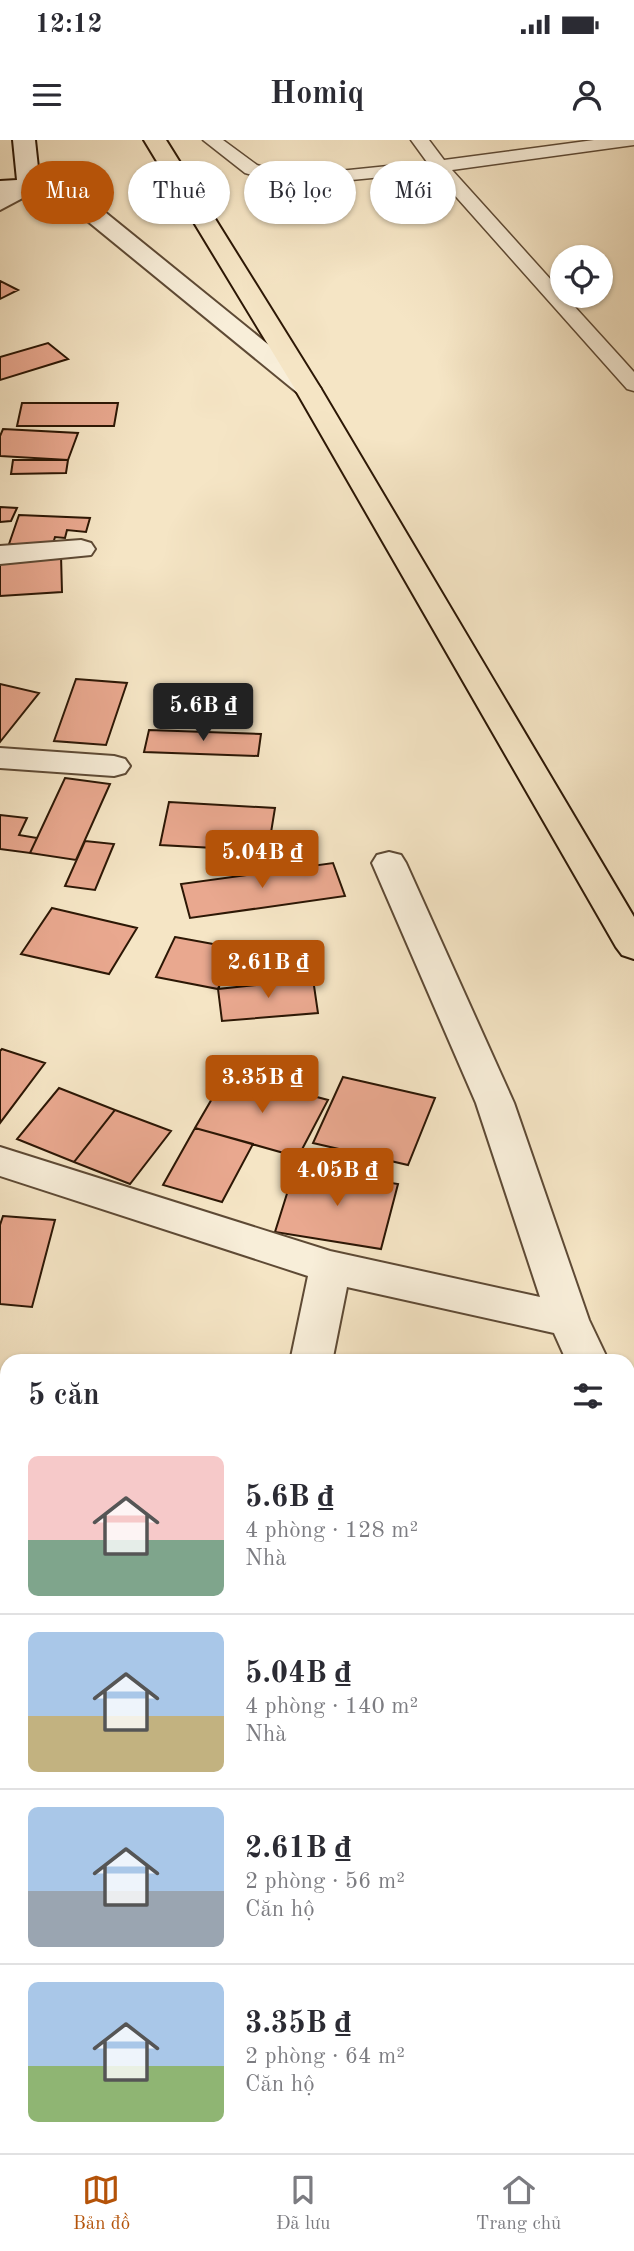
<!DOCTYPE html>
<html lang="vi">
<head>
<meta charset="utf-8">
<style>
  :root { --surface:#fff; --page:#f2f2f3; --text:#2b2b33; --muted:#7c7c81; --line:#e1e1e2; --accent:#b45309 }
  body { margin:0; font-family:"Old Standard TT",serif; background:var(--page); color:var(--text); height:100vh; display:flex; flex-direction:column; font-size:26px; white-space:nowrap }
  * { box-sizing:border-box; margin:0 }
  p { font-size:23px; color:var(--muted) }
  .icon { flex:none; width:38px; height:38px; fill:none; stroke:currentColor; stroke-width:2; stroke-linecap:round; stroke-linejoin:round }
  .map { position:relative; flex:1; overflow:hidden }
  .panel { position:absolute; left:0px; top:1214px; width:635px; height:800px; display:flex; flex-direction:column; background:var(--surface); border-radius:21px 21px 0 0; box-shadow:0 2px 5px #0004 }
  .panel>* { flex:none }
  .top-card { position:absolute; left:21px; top:21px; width:593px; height:63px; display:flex; gap:14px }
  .buttons { position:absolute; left:550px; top:105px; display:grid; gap:14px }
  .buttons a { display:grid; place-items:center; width:63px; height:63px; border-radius:50%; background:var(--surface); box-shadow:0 2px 5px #0004; font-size:35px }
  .price { position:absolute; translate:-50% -60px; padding:0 16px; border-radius:7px; background:var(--accent); color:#fff; font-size:23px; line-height:46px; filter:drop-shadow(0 2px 4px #0008) }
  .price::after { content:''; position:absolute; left:50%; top:42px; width:21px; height:16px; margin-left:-10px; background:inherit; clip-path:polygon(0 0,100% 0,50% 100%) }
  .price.on { background:#222; color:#fff }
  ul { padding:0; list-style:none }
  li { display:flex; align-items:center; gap:21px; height:175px; padding:0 28px }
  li+li { border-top:2px solid var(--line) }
  li span { display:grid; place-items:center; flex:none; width:196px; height:140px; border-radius:10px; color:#555 }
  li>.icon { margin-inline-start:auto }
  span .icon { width:84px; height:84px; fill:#fffc; stroke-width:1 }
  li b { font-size:30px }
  h2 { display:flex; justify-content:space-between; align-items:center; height:84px; padding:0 28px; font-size:30px }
  .tag { padding:0 24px; border-radius:32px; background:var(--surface); box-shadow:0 2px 5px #0004; font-size:24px; line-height:63px }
  .tag.on { background:var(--accent); color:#fff }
  .status { display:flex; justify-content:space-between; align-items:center; height:49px; padding:0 35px; background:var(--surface); direction:ltr }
  .status svg { height:19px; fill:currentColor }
  header { display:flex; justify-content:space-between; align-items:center; height:91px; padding:0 28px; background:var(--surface); font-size:32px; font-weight:700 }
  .tabs { display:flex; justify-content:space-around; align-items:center; height:98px; border-top:2px solid var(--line); background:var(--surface); font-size:19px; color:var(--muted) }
  .tabs a { display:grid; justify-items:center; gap:4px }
  .tabs .on { color:var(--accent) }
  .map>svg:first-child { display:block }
  .building { fill:#e9a88f; stroke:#2c1705; stroke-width:2 }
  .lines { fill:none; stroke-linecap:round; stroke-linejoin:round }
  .lane-casing { stroke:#5e4a35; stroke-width:3 }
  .street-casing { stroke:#5e4a35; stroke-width:4 }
  .secondary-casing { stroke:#2c1705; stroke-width:4 }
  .primary-casing { stroke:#2c1705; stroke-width:4 }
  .lane { fill:#f8eed9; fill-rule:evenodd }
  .street { fill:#f8eed9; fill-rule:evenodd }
  .secondary { fill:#f8eed9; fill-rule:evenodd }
  .primary { fill:#f5e5c5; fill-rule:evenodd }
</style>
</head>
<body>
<div class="status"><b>12:12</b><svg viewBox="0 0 49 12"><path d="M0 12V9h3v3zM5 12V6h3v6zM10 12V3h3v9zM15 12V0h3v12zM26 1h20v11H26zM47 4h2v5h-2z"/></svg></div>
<header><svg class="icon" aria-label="menu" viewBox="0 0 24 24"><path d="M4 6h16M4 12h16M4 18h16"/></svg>Homiq<svg class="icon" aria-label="person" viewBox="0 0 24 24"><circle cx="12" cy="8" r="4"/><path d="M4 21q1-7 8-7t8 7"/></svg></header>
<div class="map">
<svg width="634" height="2013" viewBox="0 0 634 2013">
  <rect width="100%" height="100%" fill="#f5e5c5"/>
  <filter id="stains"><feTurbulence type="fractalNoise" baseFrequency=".00286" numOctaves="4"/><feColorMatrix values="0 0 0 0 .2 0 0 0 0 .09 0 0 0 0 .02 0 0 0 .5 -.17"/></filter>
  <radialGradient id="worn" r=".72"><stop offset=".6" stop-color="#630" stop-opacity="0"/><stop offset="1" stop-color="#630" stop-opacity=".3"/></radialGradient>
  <path class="building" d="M0,141L18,150L0,159Z
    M48,203L68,219L0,240V217Z
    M22,263H118L114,286H17Z
    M3,289L78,293L68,320L0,316V296Z
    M13,320H68L66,333L11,334Z
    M0,367L17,368L11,381L0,382Z
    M19,375L90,378L86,392L67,390L65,398L55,397L52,407L9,404Z
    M61,415L62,452L0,456V419Z
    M76,539L127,543L106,605L54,601Z
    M0,544L39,553L0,602Z
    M149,590L261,594L258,616L144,612Z
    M65,638L110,644L76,720L30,713Z
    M169,662L275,668L268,711L160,705Z
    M0,675L27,678L19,695L37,698L30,713L0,709Z
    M85,701L114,704L95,750L65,746Z
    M333,723L345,756L190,778L181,744Z
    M52,768L137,788L109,834L21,814Z
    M175,797L235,808L218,849L156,837Z
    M313,839L318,873L222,881L218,849Z
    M2,909L45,923L0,983V911Z
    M227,933L328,960L298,1017L195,988Z
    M343,937L435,958L408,1025L313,1003Z
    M59,948L115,970L74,1022L17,999Z
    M115,970L171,991L130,1044L74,1022Z
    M195,988L253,1004L222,1062L163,1045Z
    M295,1028L398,1044L381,1109L275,1092Z
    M3,1076L55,1080L32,1167L0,1164V1085Z
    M0,1560H7V1643L4,1670H0Z
    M628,1986L634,1988V2013H553L554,2007H628Z
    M86,2007H167L164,2013H83Z
    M265,2007H334L332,2013H263Z
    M349,2007H441L440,2013H348Z
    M441,2007H554L553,2013H440Z"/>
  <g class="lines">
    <g class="lane-casing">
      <path id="lane" d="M203,0H223L257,25L278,32L310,34L427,22L411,0H429L444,20L594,0H634V5L452,30L562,152V156H565L634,232V251L627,249L434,32L310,44L276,42L245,33Z"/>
    </g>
    <g class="street-casing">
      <path id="street" d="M29,39L65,47L90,60L317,244L321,249L317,254L308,257L299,254L74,70L50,57L32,53L0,70V54Z
        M81,400L91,403L95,409L91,415L0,424V406Z
        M0,608L114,616L125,619L130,626L125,633L114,636L0,628Z
        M389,712L401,715L406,723L514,963L589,1180L609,1222H567L554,1193L347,1147L332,1222H290L308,1136L0,1036V1007L330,1111L540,1157L476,963L372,723L377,715Z
        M628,1288L634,1290V1336L628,1334Z
        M0,1832H7V1884H0Z
        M628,1896L634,1898V1952L628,1950Z"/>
    </g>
    <g class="secondary-casing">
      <path id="secondary" d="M13,0H35L40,46L37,51L0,55V41L17,40Z"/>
    </g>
    <g class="primary-casing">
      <path id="primary" d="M144,0H166L321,249L634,777V819L622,815L616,807L295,249Z"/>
    </g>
    <use href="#lane" class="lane"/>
    <use href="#street" class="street"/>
    <use href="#secondary" class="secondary"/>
    <use href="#primary" class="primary"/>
  </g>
  <rect width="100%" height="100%" filter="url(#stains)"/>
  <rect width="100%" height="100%" fill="url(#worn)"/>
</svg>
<div class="buttons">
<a><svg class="icon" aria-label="locate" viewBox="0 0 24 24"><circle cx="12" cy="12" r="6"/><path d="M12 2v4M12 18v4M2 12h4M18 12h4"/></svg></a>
</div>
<b class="price on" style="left:203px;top:603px">5.6B ₫</b>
<b class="price" style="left:262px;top:750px">5.04B ₫</b>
<b class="price" style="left:268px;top:860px">2.61B ₫</b>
<b class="price" style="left:262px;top:975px">3.35B ₫</b>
<b class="price" style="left:337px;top:1068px">4.05B ₫</b>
<div class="top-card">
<a class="tag on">Mua</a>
<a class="tag">Thuê</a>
<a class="tag">Bộ lọc</a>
<a class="tag">Mới</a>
</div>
<section class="panel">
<h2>5 căn<svg class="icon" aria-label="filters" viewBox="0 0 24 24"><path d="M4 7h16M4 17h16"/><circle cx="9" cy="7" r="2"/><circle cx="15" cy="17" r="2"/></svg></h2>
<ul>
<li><span style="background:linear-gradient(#f6c9c9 60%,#7fa58c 0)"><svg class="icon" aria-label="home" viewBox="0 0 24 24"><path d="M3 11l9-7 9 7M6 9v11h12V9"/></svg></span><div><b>5.6B ₫</b><p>4 phòng · 128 m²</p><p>Nhà</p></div></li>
<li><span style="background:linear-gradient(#a9c7e8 60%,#c2b280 0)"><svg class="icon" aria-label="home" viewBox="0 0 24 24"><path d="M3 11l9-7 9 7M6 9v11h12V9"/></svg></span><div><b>5.04B ₫</b><p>4 phòng · 140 m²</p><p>Nhà</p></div></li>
<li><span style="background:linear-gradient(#a9c7e8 60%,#9aa5b1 0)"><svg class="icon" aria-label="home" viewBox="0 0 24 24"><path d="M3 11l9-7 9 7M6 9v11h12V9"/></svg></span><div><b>2.61B ₫</b><p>2 phòng · 56 m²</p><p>Căn hộ</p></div></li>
<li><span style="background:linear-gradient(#a9c7e8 60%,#8fb573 0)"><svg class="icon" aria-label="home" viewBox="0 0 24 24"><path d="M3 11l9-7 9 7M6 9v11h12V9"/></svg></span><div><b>3.35B ₫</b><p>2 phòng · 64 m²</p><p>Căn hộ</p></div></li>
</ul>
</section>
</div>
<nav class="tabs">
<a class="on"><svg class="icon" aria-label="map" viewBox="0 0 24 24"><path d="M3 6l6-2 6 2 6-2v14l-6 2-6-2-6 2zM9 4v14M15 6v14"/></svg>Bản đồ</a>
<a><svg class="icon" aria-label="saved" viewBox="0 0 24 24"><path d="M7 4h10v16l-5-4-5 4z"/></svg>Đã lưu</a>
<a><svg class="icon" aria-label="home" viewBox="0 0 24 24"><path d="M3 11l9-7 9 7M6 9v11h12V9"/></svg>Trang chủ</a>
</nav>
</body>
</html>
